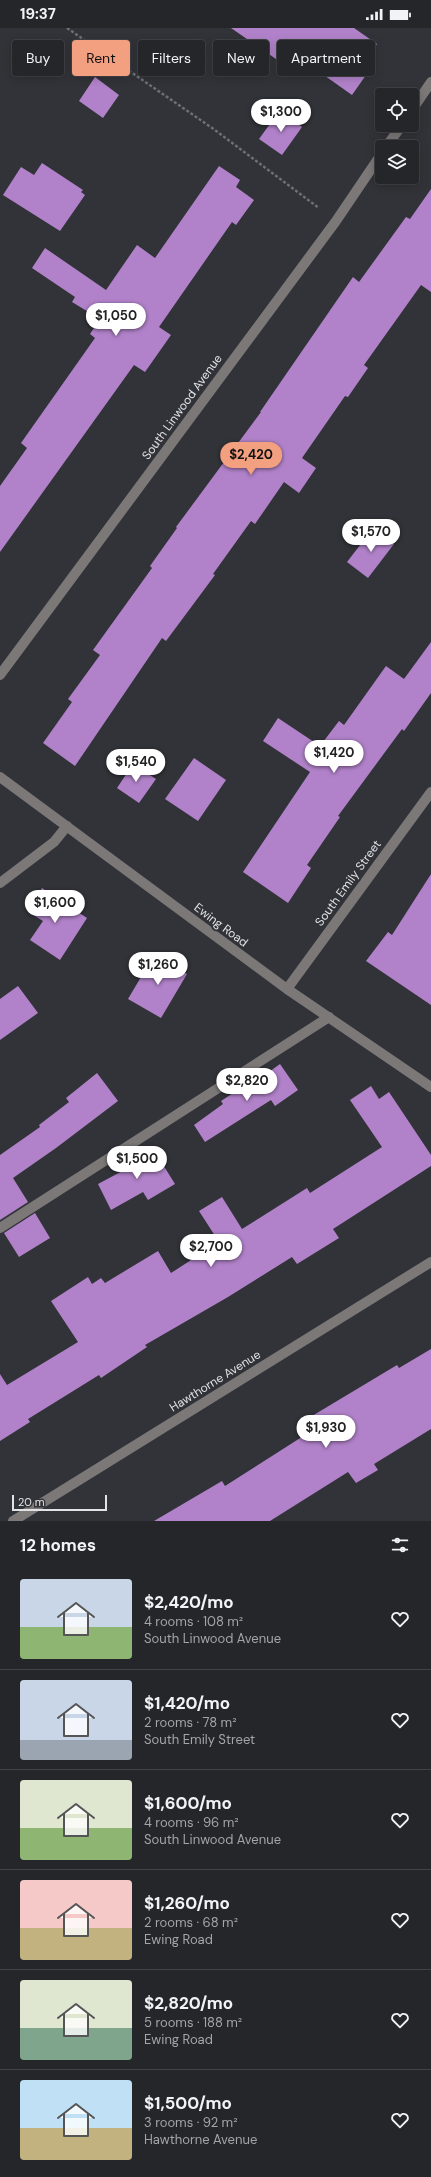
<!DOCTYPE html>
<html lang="en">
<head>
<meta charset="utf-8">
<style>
  :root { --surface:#25262a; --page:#2d2e32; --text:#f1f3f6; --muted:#a3a5a8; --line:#424347; --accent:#f3a081 }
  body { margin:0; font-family:"DM Sans",sans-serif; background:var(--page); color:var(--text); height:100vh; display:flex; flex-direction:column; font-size:15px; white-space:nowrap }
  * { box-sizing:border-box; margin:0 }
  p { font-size:13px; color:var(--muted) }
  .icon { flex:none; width:22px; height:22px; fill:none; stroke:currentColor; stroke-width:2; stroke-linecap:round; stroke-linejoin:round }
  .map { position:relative; height:1493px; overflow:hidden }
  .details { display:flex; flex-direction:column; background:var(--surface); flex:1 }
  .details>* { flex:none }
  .top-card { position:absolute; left:12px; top:12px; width:407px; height:36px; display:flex; gap:8px }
  .fabs { position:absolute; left:375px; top:60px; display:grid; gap:8px }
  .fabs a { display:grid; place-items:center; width:44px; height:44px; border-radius:4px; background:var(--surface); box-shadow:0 2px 10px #0003,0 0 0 1px var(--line); font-size:20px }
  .scale { position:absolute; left:12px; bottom:10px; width:95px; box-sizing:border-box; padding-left:4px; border:2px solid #e2e3e6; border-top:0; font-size:11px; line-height:14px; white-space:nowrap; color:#e2e3e6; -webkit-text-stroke:3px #313338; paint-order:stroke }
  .price { position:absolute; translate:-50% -34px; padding:0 9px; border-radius:14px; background:#fff; color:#222; font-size:13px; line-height:26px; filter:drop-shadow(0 1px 2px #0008) }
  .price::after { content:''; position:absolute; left:50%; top:24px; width:12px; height:9px; margin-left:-6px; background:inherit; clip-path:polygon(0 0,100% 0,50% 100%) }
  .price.selected { background:var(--accent); color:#111 }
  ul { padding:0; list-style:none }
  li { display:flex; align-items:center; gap:12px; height:100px; padding:0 20px }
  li+li { border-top:1px solid var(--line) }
  li span { display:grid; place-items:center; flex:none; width:112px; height:80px; border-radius:4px; color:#555 }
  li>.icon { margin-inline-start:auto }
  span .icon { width:48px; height:48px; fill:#fffc; stroke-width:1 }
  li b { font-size:17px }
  h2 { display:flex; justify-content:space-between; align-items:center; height:48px; padding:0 20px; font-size:17px }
  .pill { padding:0 14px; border-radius:4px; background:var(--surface); box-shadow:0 2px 10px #0003,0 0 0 1px var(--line); font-size:14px; line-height:36px }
  .pill.selected { background:var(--accent); color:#111 }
  .status { display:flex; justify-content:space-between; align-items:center; height:28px; padding:0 20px; background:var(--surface); direction:ltr }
  .status svg { height:11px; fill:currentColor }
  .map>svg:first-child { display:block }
  .building { fill:#b182c9 }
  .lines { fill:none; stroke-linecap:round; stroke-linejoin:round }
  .path { stroke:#6e6f74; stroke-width:2.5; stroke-dasharray:3 2; stroke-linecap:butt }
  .minor { stroke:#7b7877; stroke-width:10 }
  .labels { text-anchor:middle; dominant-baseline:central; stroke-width:4; stroke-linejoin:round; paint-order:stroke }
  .street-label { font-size:12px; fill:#e2e3e6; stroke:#313338 }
</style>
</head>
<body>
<div class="status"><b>19:37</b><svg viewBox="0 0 49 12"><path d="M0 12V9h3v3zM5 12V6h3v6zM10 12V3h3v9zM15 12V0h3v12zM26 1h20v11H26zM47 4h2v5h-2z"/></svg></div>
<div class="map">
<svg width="431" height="1493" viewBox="0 0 431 1493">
  <rect width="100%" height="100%" fill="#313338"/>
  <path class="building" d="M231,0H354L377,16L364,35L371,40L352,67L294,26L276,31Z
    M95,49L119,67L103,90L79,73Z
    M280,82L302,99L282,127L259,111Z
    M42,135L83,162L81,164L85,167L60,203L3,167L21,139L34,147Z
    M219,138L240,152L236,159L254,172L236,197L232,194L159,299L171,307L145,344L134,337L0,524V458L27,420L21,415L95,310L90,306L100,291L72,274L75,269L32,240L45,220L106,262L137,217L155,230Z
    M431,161V264L421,257L364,337L368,340L348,369L345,368L302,430L316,440L299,465L284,454L255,496L251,493L213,546L215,547L166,613L162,610L75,738L43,715L72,674L68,671L100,627L93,622L152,540L150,538L177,500L176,499L261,384H260L353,249L359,254L406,189L410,191Z
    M374,499L394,516L368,550L347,534Z
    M431,614V665L404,703L402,701L338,788L340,789L307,837L311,840L288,875L243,844L310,744L263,713L278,690L320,718L339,693L344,697L386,638L404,651Z
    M194,730L226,752L198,793L165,771Z
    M133,736L156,751L139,775L117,760Z
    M431,846V977L366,933L388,904L392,907Z
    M42,860L87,890L60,932L30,912L43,893L27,883Z
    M154,927L187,946L161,990L128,971Z
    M18,958L38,985L0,1012V971Z
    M280,1036L298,1062L275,1078L271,1072L205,1114L194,1097L223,1076L221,1073L247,1056L248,1059Z
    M97,1045L118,1073L56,1120L13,1150L28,1174L0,1192V1127L40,1099L39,1097L69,1074L66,1070Z
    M371,1058L379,1071L389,1064L431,1127V1138L333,1201L339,1210L297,1236L292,1229L228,1269L145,1317L147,1319L101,1350L99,1347L28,1391L30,1394L0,1413V1346L7,1357L78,1314L51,1273L88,1249L92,1256L101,1250L105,1255L158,1223L171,1245L219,1214L199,1183L222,1169L242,1201L307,1160L310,1165L382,1119L350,1072Z
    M152,1119L175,1156L148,1172L143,1164L111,1182L98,1156L128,1140L126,1136Z
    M35,1185L50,1210L19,1229L4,1205Z
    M431,1321V1401L374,1436L378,1442L356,1455L348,1444L270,1493H154L222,1453L225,1458L319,1398L312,1388L397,1337L399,1340Z"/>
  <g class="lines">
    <path class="path" d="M67,0L215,102L319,180"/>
    <path class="minor" d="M412,82L431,54
      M386,119L402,97
      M0,647L336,193L382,125
      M0,749L287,961L431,1059
      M0,855L54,814L67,798
      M287,961L431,764
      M0,1200L329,989
      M13,1493L431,1234"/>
  </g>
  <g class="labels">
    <g class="street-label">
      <text transform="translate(182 379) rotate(-54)">South Linwood Avenue</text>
      <text transform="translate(348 855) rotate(-54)">South Emily Street</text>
      <text transform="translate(221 897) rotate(37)">Ewing Road</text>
      <text transform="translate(215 1353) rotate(-32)">Hawthorne Avenue</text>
    </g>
  </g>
</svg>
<div class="fabs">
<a><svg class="icon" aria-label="locate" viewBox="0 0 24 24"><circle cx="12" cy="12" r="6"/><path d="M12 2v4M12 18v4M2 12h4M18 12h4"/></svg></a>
<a><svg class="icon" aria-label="layers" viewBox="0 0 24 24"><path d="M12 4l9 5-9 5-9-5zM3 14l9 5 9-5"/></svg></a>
</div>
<div class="scale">20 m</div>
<b class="price" style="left:281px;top:105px">$1,300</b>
<b class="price" style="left:116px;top:309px">$1,050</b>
<b class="price selected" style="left:251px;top:448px">$2,420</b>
<b class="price" style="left:371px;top:525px">$1,570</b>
<b class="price" style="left:334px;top:746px">$1,420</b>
<b class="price" style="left:136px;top:755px">$1,540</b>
<b class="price" style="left:55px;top:896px">$1,600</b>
<b class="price" style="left:158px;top:958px">$1,260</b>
<b class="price" style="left:247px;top:1074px">$2,820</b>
<b class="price" style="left:137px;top:1152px">$1,500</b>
<b class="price" style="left:211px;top:1240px">$2,700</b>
<b class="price" style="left:326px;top:1421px">$1,930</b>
<div class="top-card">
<a class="pill">Buy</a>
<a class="pill selected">Rent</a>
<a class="pill">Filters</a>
<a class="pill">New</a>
<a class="pill">Apartment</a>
</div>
</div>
<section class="details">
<h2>12 homes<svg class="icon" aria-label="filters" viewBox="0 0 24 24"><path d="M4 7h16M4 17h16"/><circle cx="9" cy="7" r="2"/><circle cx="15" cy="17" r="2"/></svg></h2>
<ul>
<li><span style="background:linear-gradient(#c9d6e8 60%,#8fb573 0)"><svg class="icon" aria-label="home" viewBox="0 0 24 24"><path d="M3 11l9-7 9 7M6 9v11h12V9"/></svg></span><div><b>$2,420/mo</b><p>4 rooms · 108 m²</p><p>South Linwood Avenue</p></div><svg class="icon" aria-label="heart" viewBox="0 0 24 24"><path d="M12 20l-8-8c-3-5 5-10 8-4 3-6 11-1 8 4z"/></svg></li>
<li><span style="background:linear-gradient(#c9d6e8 75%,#9aa5b1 0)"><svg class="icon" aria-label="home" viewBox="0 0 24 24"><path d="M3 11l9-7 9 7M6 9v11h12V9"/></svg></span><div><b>$1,420/mo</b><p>2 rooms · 78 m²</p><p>South Emily Street</p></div><svg class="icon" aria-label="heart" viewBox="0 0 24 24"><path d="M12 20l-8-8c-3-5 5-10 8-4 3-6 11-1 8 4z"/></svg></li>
<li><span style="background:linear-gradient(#dfe7d0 60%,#8fb573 0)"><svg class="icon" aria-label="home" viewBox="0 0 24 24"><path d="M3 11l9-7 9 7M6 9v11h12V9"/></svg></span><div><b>$1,600/mo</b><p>4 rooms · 96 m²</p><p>South Linwood Avenue</p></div><svg class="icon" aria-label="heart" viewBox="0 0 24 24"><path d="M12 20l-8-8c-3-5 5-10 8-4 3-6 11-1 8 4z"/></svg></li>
<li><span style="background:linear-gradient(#f6c9c9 60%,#c2b280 0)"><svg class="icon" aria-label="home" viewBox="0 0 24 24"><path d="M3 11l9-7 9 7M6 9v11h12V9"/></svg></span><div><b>$1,260/mo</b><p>2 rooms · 68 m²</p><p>Ewing Road</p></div><svg class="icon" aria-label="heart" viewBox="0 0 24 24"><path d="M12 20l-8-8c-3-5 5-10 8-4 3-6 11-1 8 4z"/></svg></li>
<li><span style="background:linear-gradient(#dfe7d0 60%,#7fa58c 0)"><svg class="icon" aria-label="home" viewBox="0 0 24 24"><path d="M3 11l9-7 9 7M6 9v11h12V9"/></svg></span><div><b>$2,820/mo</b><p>5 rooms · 188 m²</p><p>Ewing Road</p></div><svg class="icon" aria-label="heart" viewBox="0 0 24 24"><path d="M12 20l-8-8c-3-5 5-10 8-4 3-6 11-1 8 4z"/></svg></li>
<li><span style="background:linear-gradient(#bfe0f5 60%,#c2b280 0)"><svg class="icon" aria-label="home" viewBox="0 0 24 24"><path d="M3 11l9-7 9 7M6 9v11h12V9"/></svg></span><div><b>$1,500/mo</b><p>3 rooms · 92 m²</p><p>Hawthorne Avenue</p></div><svg class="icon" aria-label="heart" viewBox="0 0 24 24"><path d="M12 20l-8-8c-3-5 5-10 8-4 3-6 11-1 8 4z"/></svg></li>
</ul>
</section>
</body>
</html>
